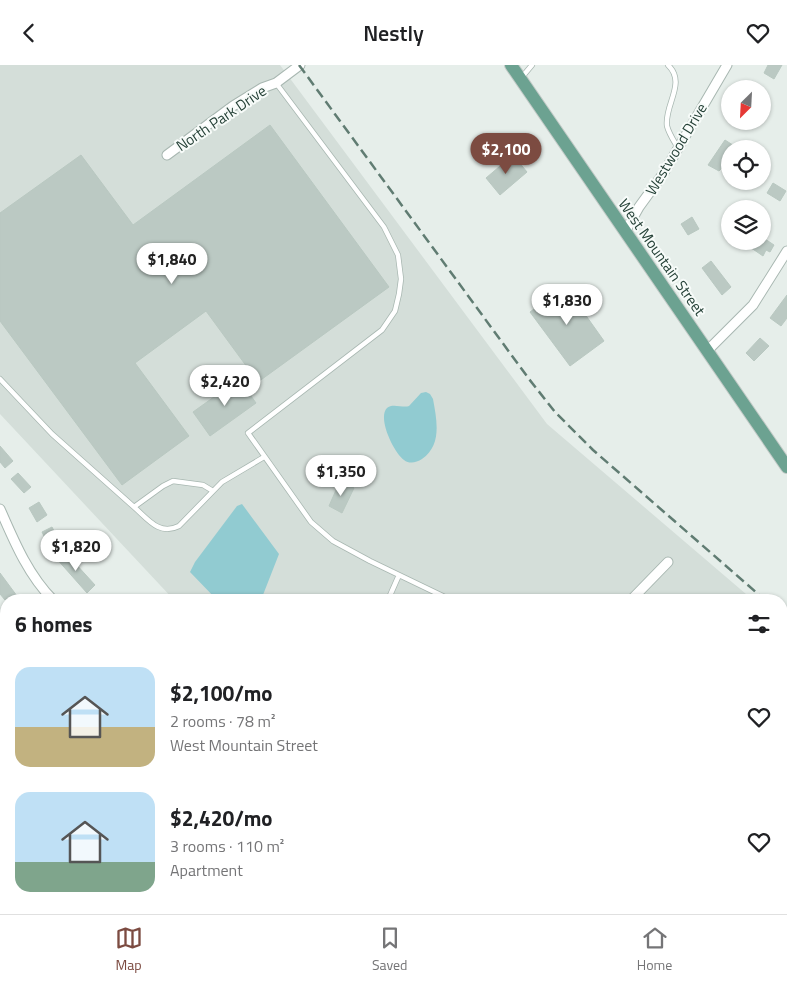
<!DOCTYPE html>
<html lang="en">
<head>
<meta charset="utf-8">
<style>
  :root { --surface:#fff; --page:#f2f2f2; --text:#202124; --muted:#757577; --line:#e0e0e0; --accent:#7c4b41 }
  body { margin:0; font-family:"Titillium Web",sans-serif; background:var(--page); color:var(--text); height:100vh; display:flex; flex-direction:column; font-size:19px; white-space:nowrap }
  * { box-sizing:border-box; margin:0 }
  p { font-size:16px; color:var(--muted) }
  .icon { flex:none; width:28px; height:28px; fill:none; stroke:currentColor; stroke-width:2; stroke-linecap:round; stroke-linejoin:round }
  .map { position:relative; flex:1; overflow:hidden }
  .sheet { position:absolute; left:0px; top:529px; width:788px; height:321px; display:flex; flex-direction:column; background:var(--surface); border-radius:20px 20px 0 0; box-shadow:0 1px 4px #0004 }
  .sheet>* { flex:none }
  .needle { width:32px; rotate:204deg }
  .fabs { position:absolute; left:721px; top:15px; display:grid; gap:10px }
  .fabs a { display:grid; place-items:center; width:50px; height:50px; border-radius:50%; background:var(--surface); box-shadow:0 1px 4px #0004; font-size:25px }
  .price { position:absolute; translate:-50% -42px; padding:0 11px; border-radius:18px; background:#fff; color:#222; font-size:16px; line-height:32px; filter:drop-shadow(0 1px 2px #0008) }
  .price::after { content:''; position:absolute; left:50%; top:30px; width:15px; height:11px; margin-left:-8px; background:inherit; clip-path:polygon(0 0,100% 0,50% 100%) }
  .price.current { background:var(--accent); color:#fff }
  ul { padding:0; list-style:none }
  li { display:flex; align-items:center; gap:15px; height:125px; padding:0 15px }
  li span { display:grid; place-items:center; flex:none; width:140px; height:100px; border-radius:15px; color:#555 }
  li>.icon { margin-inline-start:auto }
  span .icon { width:60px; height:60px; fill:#fffc; stroke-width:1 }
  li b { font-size:21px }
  h2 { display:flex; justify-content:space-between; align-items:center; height:60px; padding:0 15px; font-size:21px }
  header { display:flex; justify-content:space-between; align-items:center; height:65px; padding:0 15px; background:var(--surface); font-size:22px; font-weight:600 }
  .tab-bar { display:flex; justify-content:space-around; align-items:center; height:70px; border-top:1px solid var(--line); background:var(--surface); font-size:14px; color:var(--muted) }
  .tab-bar a { display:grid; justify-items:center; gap:2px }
  .tab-bar .current { color:var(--accent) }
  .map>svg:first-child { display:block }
  .built { fill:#d4ded9 }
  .water { fill:#91cbd1 }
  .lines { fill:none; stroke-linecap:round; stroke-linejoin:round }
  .stream { stroke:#91cbd1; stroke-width:2.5 }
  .building { fill:#bbc9c3; stroke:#b9c8c1 }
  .service-casing { stroke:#a8b7b1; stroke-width:6 }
  .minor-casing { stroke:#a8b7b1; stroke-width:11 }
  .primary-casing { stroke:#c2cac7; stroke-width:14 }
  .service { stroke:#fff; stroke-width:4.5 }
  .minor { stroke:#fff; stroke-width:9 }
  .primary { stroke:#6ca291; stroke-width:12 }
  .rail { stroke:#607c72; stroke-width:2.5; stroke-dasharray:10 5; stroke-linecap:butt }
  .labels { text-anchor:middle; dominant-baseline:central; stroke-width:4; stroke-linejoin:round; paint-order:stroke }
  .street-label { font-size:15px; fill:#254137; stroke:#f7fbf9 }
</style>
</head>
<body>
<header><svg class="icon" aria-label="back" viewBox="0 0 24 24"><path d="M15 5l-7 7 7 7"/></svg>Nestly<svg class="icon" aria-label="heart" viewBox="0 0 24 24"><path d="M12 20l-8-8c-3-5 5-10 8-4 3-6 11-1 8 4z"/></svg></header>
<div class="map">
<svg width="787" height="849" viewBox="0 0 787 849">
  <rect width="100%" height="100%" fill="#e6eeea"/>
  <path class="built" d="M0,0H280L547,359L753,535H174L0,349Z
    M781,559L787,564V849H422L419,844H781Z"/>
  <path class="water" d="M426,327L430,329L433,334C437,356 442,380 422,394C416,398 409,399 404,395C394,388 377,353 387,343C392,338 403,343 409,341L421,328Z
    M242,439L279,489L261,535H217L190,507L195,497L237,441Z"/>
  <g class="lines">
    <path class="stream" d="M781,642H787"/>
  </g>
  <path class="building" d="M768,0H782L774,14L764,8Z
    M270,60L389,222L258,317L206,246L135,298L189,371L122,420L0,256V148L81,90L133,160Z
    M725,75L739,84H730V90L727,94L730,96V100L727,106L722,103L719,106L708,100Z
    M513,90L527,107L500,130L486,113Z
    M773,118L786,126L780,136L767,128Z
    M692,152L699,164L688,170L681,159Z
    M762,172L774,180L770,187L766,185L763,191L741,176H762Z
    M711,196L731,222L722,230L702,203Z
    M565,221L604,276L570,301L530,247Z
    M787,230V253L781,261L770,253Z
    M760,273L769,281L754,296L746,288Z
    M239,314L256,338L210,371L193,347Z
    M0,381L13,396L5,403L0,397Z
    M18,408L31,422L24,428L11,414Z
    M340,416L354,423L342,448L329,441Z
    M39,437L47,450L37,457L29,443Z
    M52,462L59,476L49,481L42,467Z
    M64,486L95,520L87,528L56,493Z
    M0,508L20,535H5L0,529Z"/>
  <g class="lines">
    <g class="service-casing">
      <path id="service" d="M668,0C687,18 664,40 667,61C669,69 674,76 678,83
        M522,12L532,0
        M276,18L384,162L398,190L401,214L399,229L395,246L382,265L248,368L311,457L333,476L370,496L451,535
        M0,314L52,369L134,442
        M213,426L203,420L173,416L163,421L134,442C148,454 159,471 179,461L222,417L264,392
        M388,535L399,510
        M439,844L442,849"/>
    </g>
    <g class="minor-casing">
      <path id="minor" d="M167,90L233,41L262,23L276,18L300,0
        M625,167L639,142L663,109L727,0
        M707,286L753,240L787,186
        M0,444C14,476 28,510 53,535
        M631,535L668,497
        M781,625L787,627
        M213,844L217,849
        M90,849L93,844"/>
    </g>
    <g class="primary-casing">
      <path id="primary" d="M511,0L787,402"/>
    </g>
    <use href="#service" class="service"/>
    <use href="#minor" class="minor"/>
    <use href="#primary" class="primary"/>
    <path class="rail" d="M299,0L529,314L555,347L593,385L765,535
      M781,548L787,553
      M781,686L787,689"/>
  </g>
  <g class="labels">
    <g class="street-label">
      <text transform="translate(221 53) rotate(-34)">North Park Drive</text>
      <text transform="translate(676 84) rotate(-59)">Westwood Drive</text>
      <text transform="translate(662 192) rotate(55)">West Mountain Street</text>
    </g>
  </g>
</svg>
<div class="fabs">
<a><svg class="needle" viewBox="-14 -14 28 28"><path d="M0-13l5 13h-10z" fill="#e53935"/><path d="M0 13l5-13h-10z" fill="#757577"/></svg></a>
<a><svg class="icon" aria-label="locate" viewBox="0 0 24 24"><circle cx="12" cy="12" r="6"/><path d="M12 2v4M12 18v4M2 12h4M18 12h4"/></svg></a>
<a><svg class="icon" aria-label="layers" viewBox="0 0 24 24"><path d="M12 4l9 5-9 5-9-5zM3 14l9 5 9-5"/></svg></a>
</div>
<b class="price current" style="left:506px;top:110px">$2,100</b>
<b class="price" style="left:172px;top:220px">$1,840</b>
<b class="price" style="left:567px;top:261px">$1,830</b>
<b class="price" style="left:225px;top:342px">$2,420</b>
<b class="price" style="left:341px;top:432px">$1,350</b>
<b class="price" style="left:76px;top:507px">$1,820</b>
<section class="sheet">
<h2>6 homes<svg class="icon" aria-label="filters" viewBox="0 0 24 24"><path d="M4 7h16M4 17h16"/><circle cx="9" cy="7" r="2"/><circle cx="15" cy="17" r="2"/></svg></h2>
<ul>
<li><span style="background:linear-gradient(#bfe0f5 60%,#c2b280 0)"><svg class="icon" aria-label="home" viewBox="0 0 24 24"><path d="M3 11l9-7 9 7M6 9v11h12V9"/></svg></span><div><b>$2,100/mo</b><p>2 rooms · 78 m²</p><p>West Mountain Street</p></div><svg class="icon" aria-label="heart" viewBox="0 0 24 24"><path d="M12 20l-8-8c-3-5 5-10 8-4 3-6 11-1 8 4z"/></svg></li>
<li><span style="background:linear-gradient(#bfe0f5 70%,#7fa58c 0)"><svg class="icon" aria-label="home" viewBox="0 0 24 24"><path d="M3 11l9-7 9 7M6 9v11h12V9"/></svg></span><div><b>$2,420/mo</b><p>3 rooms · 110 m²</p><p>Apartment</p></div><svg class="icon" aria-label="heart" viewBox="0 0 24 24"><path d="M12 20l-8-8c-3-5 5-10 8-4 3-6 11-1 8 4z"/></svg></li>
</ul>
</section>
</div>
<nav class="tab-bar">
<a class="current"><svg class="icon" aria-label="map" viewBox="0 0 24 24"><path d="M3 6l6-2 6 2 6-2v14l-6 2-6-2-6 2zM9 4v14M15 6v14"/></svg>Map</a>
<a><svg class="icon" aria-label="saved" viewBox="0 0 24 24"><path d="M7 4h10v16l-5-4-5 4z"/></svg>Saved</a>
<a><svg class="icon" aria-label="home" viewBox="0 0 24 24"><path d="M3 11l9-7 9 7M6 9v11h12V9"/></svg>Home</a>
</nav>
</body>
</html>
